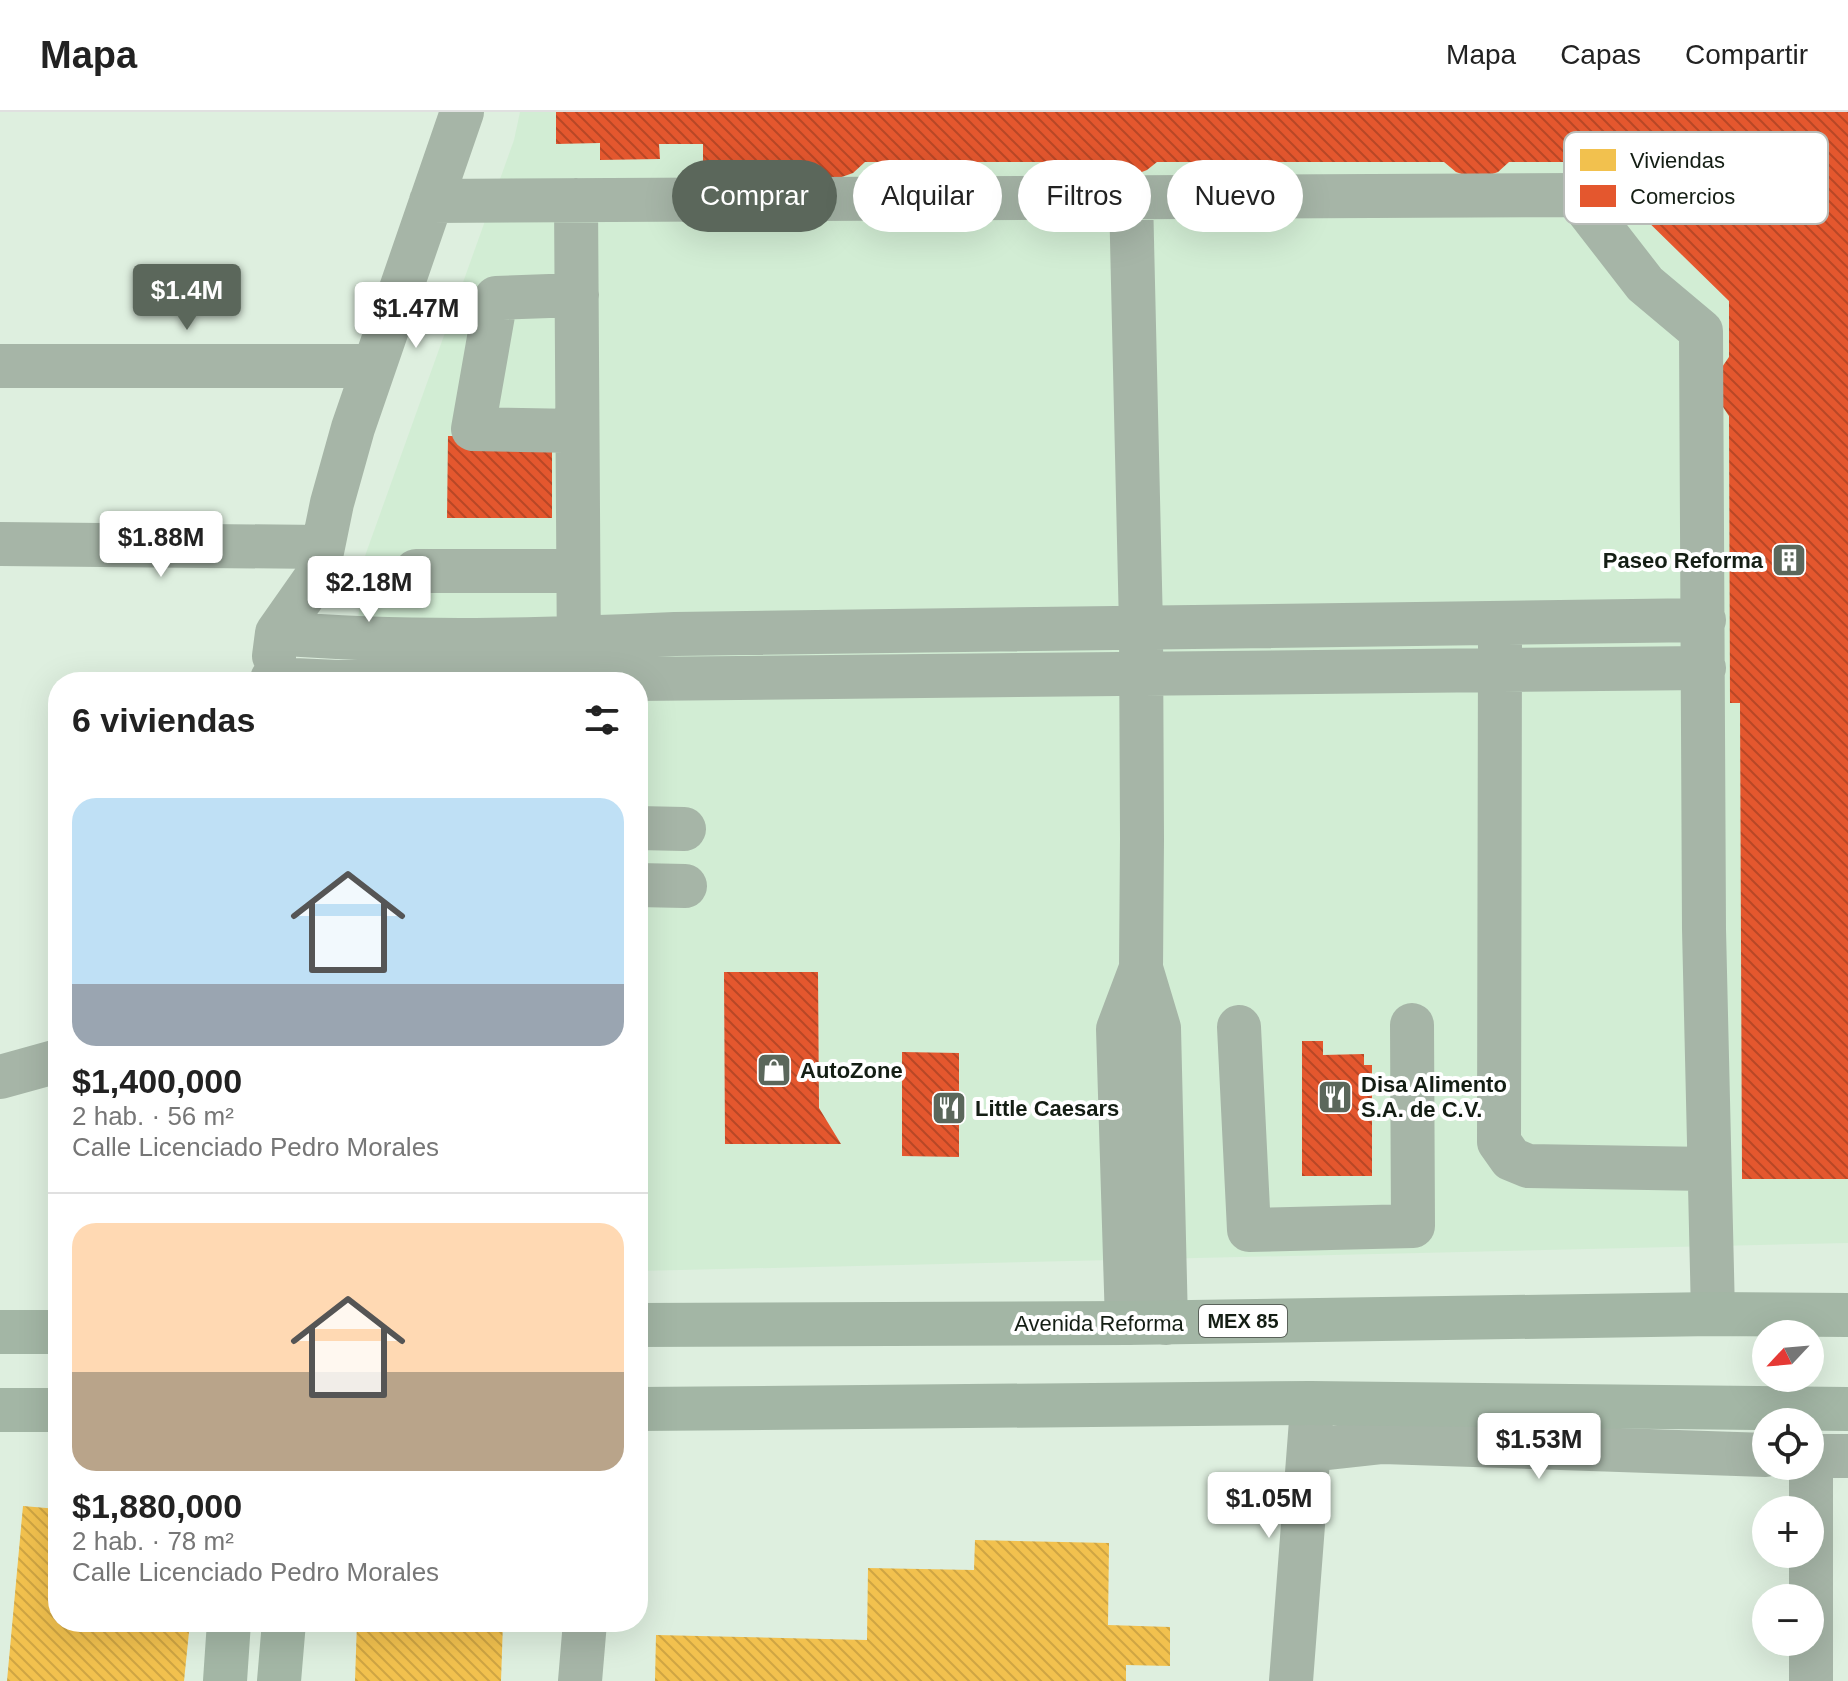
<!DOCTYPE html>
<html lang="es">
<head>
<meta charset="utf-8">
<style>
  :root { --surface:#fff; --page:#f2f2f2; --text:#222; --muted:#767676; --line:#e0e0e0; --accent:#5b675b }
  body { margin:0; font-family:Arial,sans-serif; background:var(--page); color:var(--text); height:100vh; display:flex; flex-direction:column; font-size:30px; white-space:nowrap }
  * { box-sizing:border-box; margin:0 }
  p { font-size:26px; color:var(--muted) }
  .icon { flex:none; width:44px; height:44px; fill:none; stroke:currentColor; stroke-width:2; stroke-linecap:round; stroke-linejoin:round }
  .map { position:relative; flex:1; overflow:hidden }
  .panel { position:absolute; left:48px; top:560px; width:600px; height:960px; display:flex; flex-direction:column; background:var(--surface); border-radius:32px; box-shadow:0 8px 32px #0002 }
  .panel>* { flex:none }
  .guide { position:absolute; left:672px; top:48px; width:760px; height:72px; display:flex; gap:16px }
  .needle { width:52px; rotate:244deg }
  .buttons { position:absolute; left:1752px; top:1208px; display:grid; gap:16px }
  .buttons a { display:grid; place-items:center; width:72px; height:72px; border-radius:50%; background:var(--surface); box-shadow:0 8px 32px #0002; font-size:40px }
  .price { position:absolute; translate:-50% -68px; padding:0 18px; border-radius:8px; background:#fff; color:#222; font-size:26px; line-height:52px; filter:drop-shadow(0 2px 4px #0008) }
  .price::after { content:''; position:absolute; left:50%; top:48px; width:24px; height:18px; margin-left:-12px; background:inherit; clip-path:polygon(0 0,100% 0,50% 100%) }
  .price.active { background:var(--accent); color:#fff }
  ul { padding:0; list-style:none }
  li { display:grid; align-content:center; gap:16px; height:424px; padding:0 24px }
  li+li { border-top:2px solid var(--line) }
  li span { display:grid; place-items:center; height:248px; border-radius:24px; color:#555 }
  li>.icon { margin-inline-start:auto }
  span .icon { width:144px; height:144px; fill:#fffc; stroke-width:1 }
  li b { font-size:34px }
  h2 { display:flex; justify-content:space-between; align-items:center; height:96px; padding:0 24px; font-size:34px }
  .pill { padding:0 28px; border-radius:36px; background:var(--surface); box-shadow:0 8px 32px #0002; font-size:28px; line-height:72px }
  .pill.active { background:var(--accent); color:#fff }
  header { display:flex; align-items:center; gap:48px; box-sizing:border-box; height:112px; padding:0 40px; background:var(--surface); border-bottom:2px solid var(--line) }
  header strong { font-size:38px }
  nav { display:flex; gap:44px; margin-inline-start:auto; font-size:28px }
  .map>svg:first-child { display:block }
  .built { fill:#d2edd4 }
  .homes { fill:url(#homes-back-hatch) }
  .shops { fill:url(#shops-back-hatch) }
  .lines { fill:none; stroke-linecap:round; stroke-linejoin:round }
  .minor { stroke:#a6b5a7; stroke-width:44 }
  .major { stroke:#a3b6a5; stroke-width:44 }
  .labels { text-anchor:middle; dominant-baseline:central; stroke-width:8; stroke-linejoin:round; paint-order:stroke }
  .shield { fill:#fff; stroke:#5a625a; stroke-width:2 }
  .shield-label { font-size:20px; font-weight:bold; fill:#141e14 }
  .poi-label { font-size:22px; font-weight:bold; fill:#141e14; stroke:#fff; text-anchor:start }
  .street-label { font-size:22px; fill:#141e14; stroke:#fff }
  .key { fill:#fff; stroke:#b8bcb8; stroke-width:2 }
  .key-label { font-size:22px; fill:#141e14 }
</style>
</head>
<body>
<header>
<strong>Mapa</strong>
<nav><a>Mapa</a><a>Capas</a><a>Compartir</a></nav>
</header>
<div class="map">
<svg width="1848" height="1569" viewBox="0 0 1848 1569">
  <defs>
    <pattern id="homes-back-hatch" width="6" height="6" patternUnits="userSpaceOnUse" patternTransform="scale(2)"><rect width="6" height="6" fill="#f2c14e"/><path d="M-1 5l2 2M0 0l6 6M5-1l2 2" fill="none" stroke="#cfa543"/></pattern>
    <pattern id="shops-back-hatch" width="6" height="6" patternUnits="userSpaceOnUse" patternTransform="scale(2)"><rect width="6" height="6" fill="#e4572e"/><path d="M-1 5l2 2M0 0l6 6M5-1l2 2" fill="none" stroke="#b84726"/></pattern>
  </defs>
  <rect width="100%" height="100%" fill="#deefdf"/>
  <path class="built" d="M520,0H1848V1131L638,1159V570H351L365,444L514,28Z"/>
  <path class="homes" d="M23,1394L58,1397V1510H190L184,1569H7Z
    M975,1428L1109,1431L1108,1513L1170,1515V1554L1126,1553V1569H655L656,1523L867,1528L868,1456L974,1458Z
    M357,1510H503L501,1569H355Z"/>
  <path class="shops" d="M556,0H1848V1067H1742L1740,591H1730L1729,304L1719,289L1718,261L1729,245V189L1587,50H1509L1498,60L1484,65H1470L1456,60L1444,50H1157L1147,58L1134,63L1118,64L1094,50H865L853,61L839,66L825,67L811,61L798,50H703V32H659L660,47L600,48V31L556,32Z
    M448,324H552V406H447Z
    M724,860H818L819,996L841,1032H725Z
    M1302,929H1323V943L1364,942V953H1372V1064H1302Z
    M902,940L959,941V1045L902,1044Z"/>
  <g class="lines">
    <path class="minor" d="M576,88L579,554
      M431,89L1576,83L1645,172L1701,219L1704,817L1713,1202
      M577,183L496,186L473,317L577,319
      M0,254H374
      M0,432L322,435
      M416,459H578
      M277,521C409,532 543,528 675,522L1704,508
      M1500,528L1499,1030L1511,1047L1528,1054L1708,1057
      M274,544L277,521L317,464L332,391L353,316L462,0
      M272,567L338,570L1704,556
      M638,716L684,717
      M638,773L685,774
      M1141,856L1159,916L1166,1211
      M1239,915L1249,1118L1413,1114L1412,913
      M0,965L58,949
      M1127,1211L1118,917L1141,856L1142,727L1141,515L1131,85
      M1310,1338L1383,1330L1766,1343
      M1810,1344H1848
      M1811,1344V1569
      M580,1569L585,1510
      M1291,1569L1311,1309"/>
    <path class="major" d="M638,1213L1127,1211L1713,1202L1848,1203
      M0,1220H58
      M638,1297L1311,1291L1848,1297
      M0,1298H58
      M225,1569L229,1510
      M279,1569L284,1510"/>
  </g>
  <defs>
    <g id="building-square" transform="scale(1.8)"><rect x="-9" y="-9" width="18" height="18" rx="4" fill="#5b675b" stroke="#fff"/><path d="M-4-6H4V6H1V3H-1V6H-4ZM-2.5-4.3h1.7v1.8h-1.7ZM.8-4.3h1.7v1.8H.8ZM-2.5-1h1.7V.8h-1.7ZM.8-1h1.7V.8H.8Z" fill="#fff"/></g>
    <g id="shop-square" transform="scale(1.8)"><rect x="-9" y="-9" width="18" height="18" rx="4" fill="#5b675b" stroke="#fff"/><path d="M-5-2.5h2.3a2.7 3.5 0 0 1 5.4 0H5L5.5 6h-11ZM-1.5-2.5h3a1.5 2.3 0 0 0-3 0Z" fill="#fff"/></g>
    <g id="restaurant-square" transform="scale(1.8)"><rect x="-9" y="-9" width="18" height="18" rx="4" fill="#5b675b" stroke="#fff"/><path d="M-5-6h1v4h1v-4h1v4h1v-4h1v5L-1.5 .5V6h-2V.5L-5-1ZM5-6V6H3V1.5H1.5Q1.5-4 5-6Z" fill="#fff"/></g>
  </defs>
  <g fill-rule="evenodd">
    <use href="#building-square" x="1789" y="448"/>
    <use href="#shop-square" x="774" y="958"/>
    <use href="#restaurant-square" x="1335" y="985"/>
    <use href="#restaurant-square" x="949" y="996"/>
  </g>
  <g class="labels">
    <rect class="shield" x="1199" y="1193" width="88" height="32" rx="6"/>
    <g class="shield-label">
      <text x="1243" y="1209">MEX 85</text>
    </g>
    <g class="poi-label">
      <text x="1763" y="448" text-anchor="end">Paseo Reforma</text>
      <text x="800" y="958">AutoZone</text>
      <text x="1361" y="972">Disa Alimento<tspan x="1361" dy="25">S.A. de C.V.</tspan></text>
      <text x="975" y="996">Little Caesars</text>
    </g>
    <g class="street-label">
      <text x="1099" y="1211">Avenida Reforma</text>
    </g>
  </g>
  <rect x="1564" y="20" width="264" height="92" rx="12" class="key"/>
  <rect x="1580" y="37" width="36" height="22" fill="#f2c14e"/>
  <rect x="1580" y="73" width="36" height="22" fill="#e4572e"/>
  <g class="key-label">
    <text x="1630" y="56">Viviendas</text>
    <text x="1630" y="92">Comercios</text>
  </g>
</svg>
<div class="buttons">
<a><svg class="needle" viewBox="-14 -14 28 28"><path d="M0-13l5 13h-10z" fill="#e53935"/><path d="M0 13l5-13h-10z" fill="#767676"/></svg></a>
<a><svg class="icon" aria-label="locate" viewBox="0 0 24 24"><circle cx="12" cy="12" r="6"/><path d="M12 2v4M12 18v4M2 12h4M18 12h4"/></svg></a>
<a>+</a>
<a>−</a>
</div>
<b class="price active" style="left:187px;top:220px">$1.4M</b>
<b class="price" style="left:416px;top:238px">$1.47M</b>
<b class="price" style="left:161px;top:467px">$1.88M</b>
<b class="price" style="left:369px;top:512px">$2.18M</b>
<b class="price" style="left:1539px;top:1369px">$1.53M</b>
<b class="price" style="left:1269px;top:1428px">$1.05M</b>
<div class="guide">
<a class="pill active">Comprar</a>
<a class="pill">Alquilar</a>
<a class="pill">Filtros</a>
<a class="pill">Nuevo</a>
</div>
<section class="panel">
<h2>6 viviendas<svg class="icon" aria-label="filters" viewBox="0 0 24 24"><path d="M4 7h16M4 17h16"/><circle cx="9" cy="7" r="2"/><circle cx="15" cy="17" r="2"/></svg></h2>
<ul>
<li><span style="background:linear-gradient(#bfe0f5 75%,#9aa5b1 0)"><svg class="icon" aria-label="home" viewBox="0 0 24 24"><path d="M3 11l9-7 9 7M6 9v11h12V9"/></svg></span><div><b>$1,400,000</b><p>2 hab. · 56 m²</p><p>Calle Licenciado Pedro Morales</p></div></li>
<li><span style="background:linear-gradient(#ffd9b3 60%,#b9a48a 0)"><svg class="icon" aria-label="home" viewBox="0 0 24 24"><path d="M3 11l9-7 9 7M6 9v11h12V9"/></svg></span><div><b>$1,880,000</b><p>2 hab. · 78 m²</p><p>Calle Licenciado Pedro Morales</p></div></li>
</ul>
</section>
</div>
</body>
</html>
